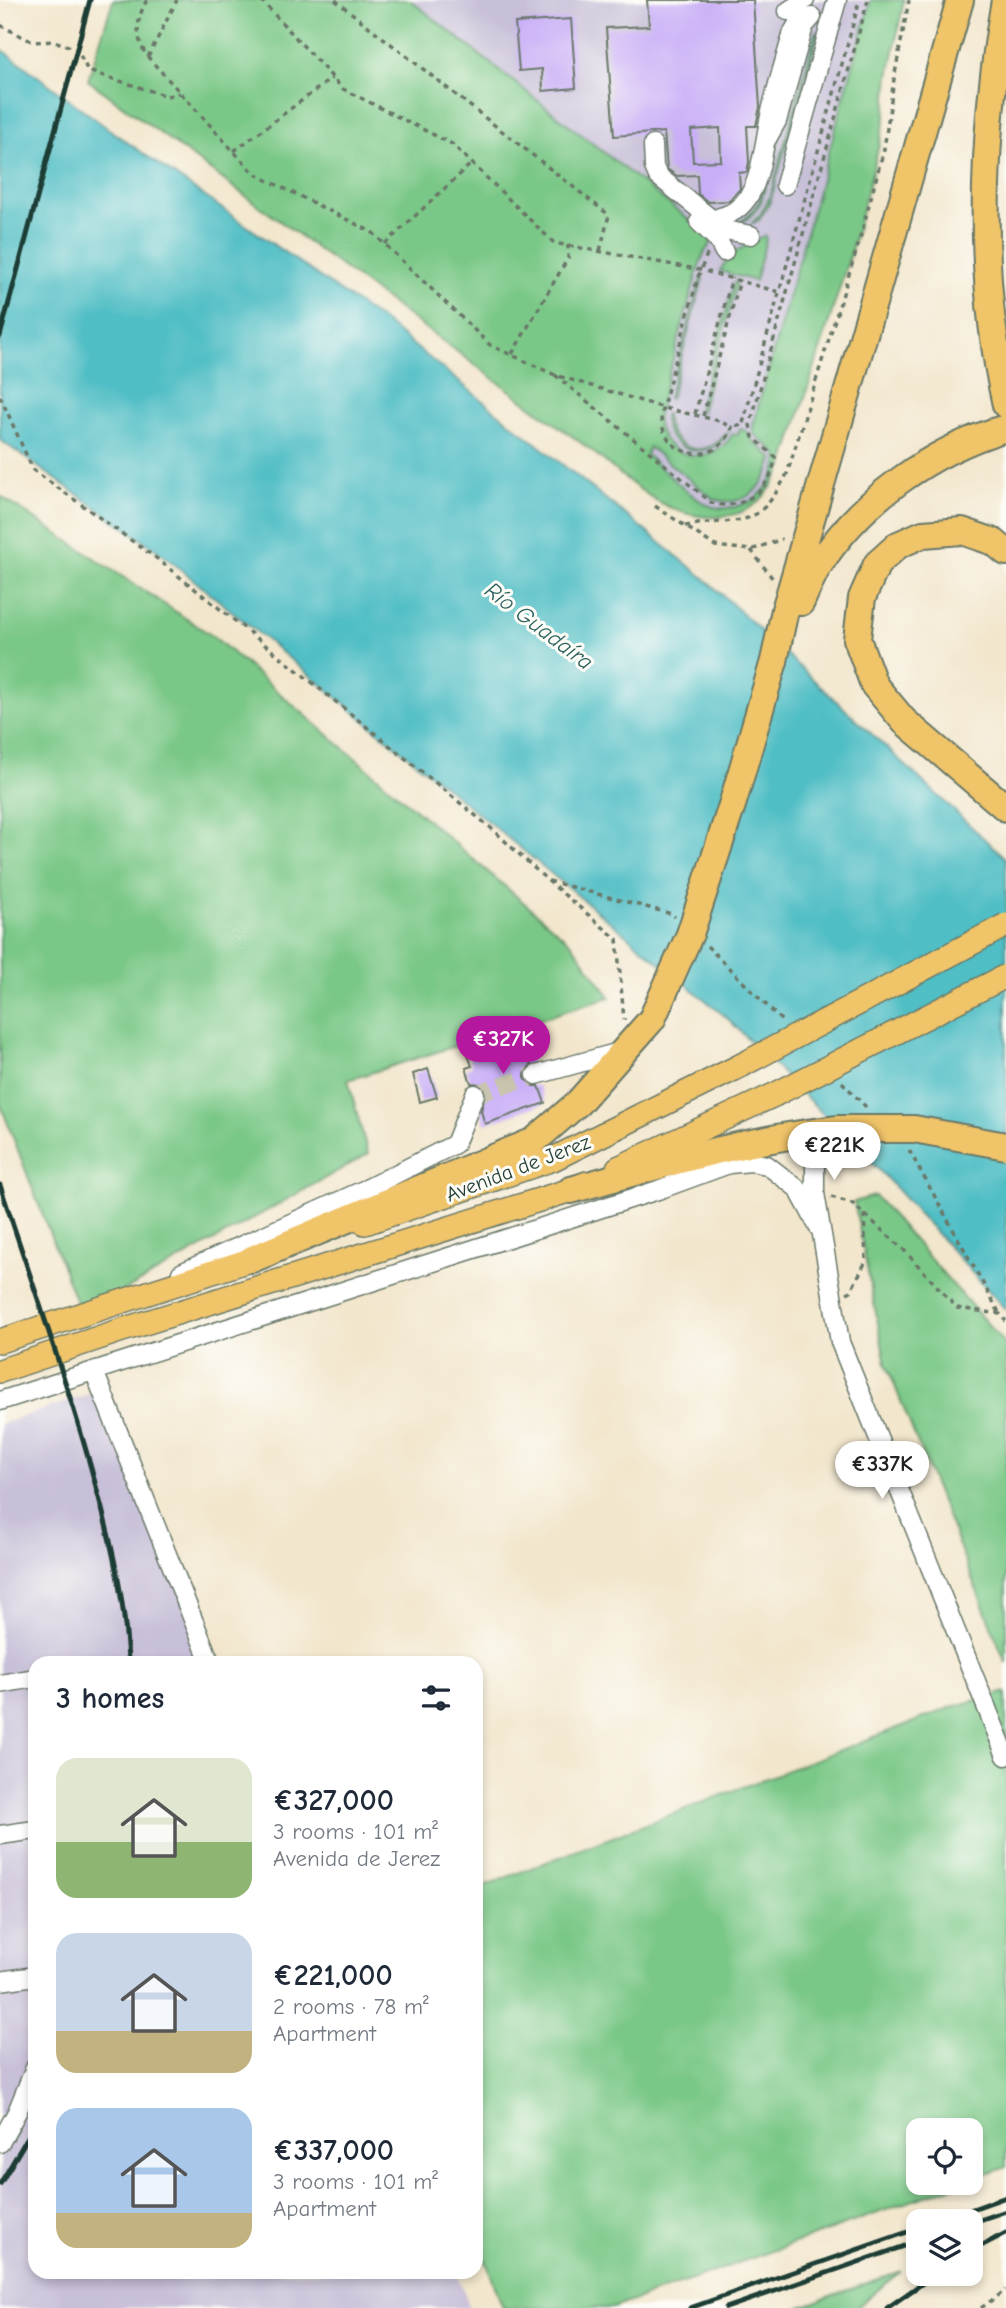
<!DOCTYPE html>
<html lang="en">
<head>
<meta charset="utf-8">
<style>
  :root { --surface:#fff; --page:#f6f6f7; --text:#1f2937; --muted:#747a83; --accent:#b5179e }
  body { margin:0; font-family:"Comic Neue",sans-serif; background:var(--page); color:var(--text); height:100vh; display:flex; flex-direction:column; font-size:26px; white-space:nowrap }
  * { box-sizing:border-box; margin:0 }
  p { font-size:23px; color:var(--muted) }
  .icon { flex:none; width:38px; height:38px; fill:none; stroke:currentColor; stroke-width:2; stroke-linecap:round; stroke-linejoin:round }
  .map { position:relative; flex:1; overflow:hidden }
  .panel { position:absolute; left:28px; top:1656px; width:455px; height:623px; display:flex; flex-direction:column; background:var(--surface); border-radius:21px; box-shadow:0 4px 10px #0003 }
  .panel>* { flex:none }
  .controls { position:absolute; left:906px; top:2118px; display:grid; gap:14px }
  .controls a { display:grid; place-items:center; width:77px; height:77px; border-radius:14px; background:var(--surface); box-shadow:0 4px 10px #0003; font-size:35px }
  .price { position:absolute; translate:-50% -60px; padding:0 16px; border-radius:24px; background:#fff; color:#222; font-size:23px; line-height:46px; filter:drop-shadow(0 2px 4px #0008) }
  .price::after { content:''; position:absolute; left:50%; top:42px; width:21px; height:16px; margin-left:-10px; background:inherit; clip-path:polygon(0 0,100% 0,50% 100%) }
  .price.selected { background:var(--accent); color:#fff }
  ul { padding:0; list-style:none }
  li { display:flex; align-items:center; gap:21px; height:175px; padding:0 28px }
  li span { display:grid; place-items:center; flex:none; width:196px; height:140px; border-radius:21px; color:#555 }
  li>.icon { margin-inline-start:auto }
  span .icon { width:84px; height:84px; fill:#fffc; stroke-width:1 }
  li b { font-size:30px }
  h2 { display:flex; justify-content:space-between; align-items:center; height:84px; padding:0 28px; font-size:30px }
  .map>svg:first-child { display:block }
  .industrial { fill:#c8bfd8 }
  .green { fill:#7ac887; stroke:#4c825e; stroke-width:2 }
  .water { fill:#4fbec5; stroke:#377e7c; stroke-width:2 }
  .building { fill:#c8adf7; fill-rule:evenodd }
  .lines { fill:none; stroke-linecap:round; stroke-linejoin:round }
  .minor-tunnel { stroke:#c8c4ae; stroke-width:18; stroke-dasharray:18 9; stroke-linecap:butt }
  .minor-casing { stroke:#697869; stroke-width:21 }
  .major-casing { stroke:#697869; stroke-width:26 }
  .highway-casing { stroke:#697869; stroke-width:30 }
  .path { stroke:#697869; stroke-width:3.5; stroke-dasharray:5 5; stroke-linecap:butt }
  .minor { stroke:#fff; stroke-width:18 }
  .major { stroke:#f0c469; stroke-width:23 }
  .highway { stroke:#f0c469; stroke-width:26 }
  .rail { stroke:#1f3d34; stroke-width:5 }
  .major-bridge-casing { stroke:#697869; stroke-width:26; stroke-linecap:butt }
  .highway-bridge-casing { stroke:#697869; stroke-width:30; stroke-linecap:butt }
  .major-bridge { stroke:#f0c469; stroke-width:23 }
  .highway-bridge { stroke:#f0c469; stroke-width:26 }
  .labels { text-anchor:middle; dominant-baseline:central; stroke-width:6; stroke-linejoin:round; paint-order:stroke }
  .street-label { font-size:21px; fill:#1f3d34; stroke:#fdfcf7 }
  .water-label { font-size:23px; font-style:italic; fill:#2d6460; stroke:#fdfcf7 }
</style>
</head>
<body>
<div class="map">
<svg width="1006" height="2308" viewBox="0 0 1006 2308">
  <rect width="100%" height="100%" fill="#fdfcf7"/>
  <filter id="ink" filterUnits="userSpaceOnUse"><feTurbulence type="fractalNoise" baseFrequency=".0143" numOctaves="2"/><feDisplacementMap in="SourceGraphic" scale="14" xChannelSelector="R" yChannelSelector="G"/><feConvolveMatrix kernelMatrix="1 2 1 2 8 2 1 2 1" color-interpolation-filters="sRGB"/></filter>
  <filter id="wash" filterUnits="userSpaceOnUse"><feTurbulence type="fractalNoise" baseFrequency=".00686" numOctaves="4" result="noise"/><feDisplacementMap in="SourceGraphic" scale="28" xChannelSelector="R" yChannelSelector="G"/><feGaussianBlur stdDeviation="1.57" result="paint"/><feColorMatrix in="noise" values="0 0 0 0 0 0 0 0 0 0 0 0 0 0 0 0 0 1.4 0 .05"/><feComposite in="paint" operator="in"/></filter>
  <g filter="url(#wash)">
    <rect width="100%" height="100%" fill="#f2e6cc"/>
    <path class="industrial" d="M113,0H904L889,76L885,119L875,162L850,255L784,464L772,488L757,503L741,514L705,518L681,513L637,488L592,451L88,80Z
      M105,1389L214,1662H35V2272H456L470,2308H0V1424Z"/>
    <path class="green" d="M113,0H410L696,225L712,242L704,253L697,273L659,409C649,454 709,474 733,434L738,435L740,429L747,431L750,438L773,458C767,486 744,509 714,499L649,447L646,455C662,468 693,500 710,506C727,512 749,505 761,493C772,483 779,469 777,454L753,433V425L871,0H904L889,76L885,119L875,162L850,255L784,464C769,495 754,515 717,517C667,520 629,481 592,451L88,80Z
      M816,31L818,34L770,202L759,220L751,224L760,215L770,196Z
      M803,44L806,45L762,199C756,213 748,219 734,227L749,215L759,201Z
      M763,236H765L766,240L755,281L720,271L730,255Z
      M701,278H703L670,399L668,398Z
      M734,282L737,283L701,412L698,411Z
      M664,414H666C666,438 689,457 712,446C719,442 724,435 729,432C709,464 663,452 664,414Z
      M0,496L214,637L571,943L610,997L348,1080L368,1154L81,1315L0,1103Z
      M875,1196L1006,1345V1663L886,1364L854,1202Z
      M1006,1692V2167L971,2180V2130H919V2182H964L613,2308H503L476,2234V1889L955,1706Z
      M901,2271L856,2308H798Z"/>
    <path class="water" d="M0,48L114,133L387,324L703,577L1006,859V1310L882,1173L726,1017L162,554L0,440Z"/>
    <g id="blocks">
      <path class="building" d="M647,0H753L760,107L756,126H747L749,162L747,172L739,173L740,189L729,201L708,202L698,194L697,175L677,176L667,169L664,132L614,136L606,28L649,26ZM720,128L721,161L693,162L691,130Z
        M571,19L576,88L543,91L542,69L519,71L515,23Z
        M515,1029L521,1049L526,1047L532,1064L525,1072V1079L533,1086H539L545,1103L485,1124L481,1111L486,1092L480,1084L471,1083L466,1068L472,1066L465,1046Z
        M428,1069L437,1097L420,1102L413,1074Z"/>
    </g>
  </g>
  <g filter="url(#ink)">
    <use href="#blocks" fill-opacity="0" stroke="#697869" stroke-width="2"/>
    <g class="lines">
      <path class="minor-tunnel" d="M475,1094L536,1075"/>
      <g class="minor-casing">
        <path id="minor" d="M788,11L805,0
          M653,145L654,167L658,176L725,230L751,235
          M785,185L837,0
          M720,217C762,208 762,150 770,116C776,88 785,60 793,32L800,20L812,17L804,26L777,121L767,139
          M699,222L718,240L724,252
          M536,1075L623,1051
          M835,1132L820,1140L815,1155V1193L840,1342L1006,1756
          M181,1273L368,1188L455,1144L475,1094
          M94,1371L210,1662
          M0,1401L658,1190L729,1164L751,1162L767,1165L798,1189L819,1228
          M0,1684L35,1678
          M0,1835L35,1830
          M0,1981L35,1976
          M0,2143L17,2112L35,2068"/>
      </g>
      <g class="major-casing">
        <path id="major" d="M618,1168L774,1095
          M365,1223L553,1159L742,1065
          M0,1341L268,1254
          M0,1371L119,1331L571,1190L587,1183"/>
      </g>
      <g class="highway-casing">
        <path id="highway" d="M1005,0C982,133 976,272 1006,405
          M1006,552L994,542L962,531L923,534L898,545L877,564L862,598L857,639L874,685L904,721L1006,808
          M801,602C806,591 811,578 817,568C860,500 931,450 1006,428
          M774,661L785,610L960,0
          M571,1190C660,1165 746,1139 839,1129
          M252,1259L534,1141L578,1103L652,1019"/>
      </g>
      <path class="path" d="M147,0C136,19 135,36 146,55L248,167L257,175L372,232L490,345L555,375L668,409L716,420L732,427
        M261,0L343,89L452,144L554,243L701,270L779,292
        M335,0L609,215L600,251
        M0,25L33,42L54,41L77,49L88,71L167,96L180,93
        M148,57L177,0
        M234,151L332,78
        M385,244L472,163
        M707,254L698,277L661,414C660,460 721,469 733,424L742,427L858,6L854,4V2
        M512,354L568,258V245
        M555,375L712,503C743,512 773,488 775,457L753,437L750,425L868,0
        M0,396L33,470L156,558L303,675L491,828L547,880L617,939L624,1020
        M695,414L732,278
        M703,416L740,280
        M655,506L715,546L751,550L782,539
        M685,526C741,516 755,534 787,474L859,242L884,149L894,79L909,0
        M751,550L773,579
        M549,881L672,914L675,917
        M707,946L783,1022
        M842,1082L866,1107
        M909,1150L1000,1314
        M831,1197L852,1203L904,1250L957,1308L1000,1314L1006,1321
        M847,1293L851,1291L866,1261L864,1214
        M981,2308L1006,2290"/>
      <use href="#minor" class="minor"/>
      <use href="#major" class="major"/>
      <use href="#highway" class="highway"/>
      <path class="rail" d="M0,336L90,0
        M0,1185C29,1274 61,1363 87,1454C106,1521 125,1592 128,1662
        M0,2184L35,2125
        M939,2221L1006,2197
        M971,2223L1006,2211
        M971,2251L1006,2233
        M690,2308L919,2228
        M726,2308L919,2241
        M887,2308L937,2273"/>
      <g class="major-bridge-casing">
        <path id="major-bridge" d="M742,1065L1006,925
          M774,1095L1006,976"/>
      </g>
      <g class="highway-bridge-casing">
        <path id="highway-bridge" d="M652,1019L690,934L733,802L774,661
          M839,1129H914L1006,1146"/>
      </g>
      <use href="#major-bridge" class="major-bridge"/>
      <use href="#highway-bridge" class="highway-bridge"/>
    </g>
  </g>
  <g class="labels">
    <g class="street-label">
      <text transform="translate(518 1168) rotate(-21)">Avenida de Jerez</text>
    </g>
    <g class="water-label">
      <text transform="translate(539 626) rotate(37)">Río Guadaíra</text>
    </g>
  </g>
</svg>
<div class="controls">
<a><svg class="icon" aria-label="locate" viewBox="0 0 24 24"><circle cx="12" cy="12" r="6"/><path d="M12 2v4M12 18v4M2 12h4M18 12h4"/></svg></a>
<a><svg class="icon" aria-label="layers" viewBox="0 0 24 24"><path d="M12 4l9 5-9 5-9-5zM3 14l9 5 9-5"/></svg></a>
</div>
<b class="price selected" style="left:503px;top:1076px">€327K</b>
<b class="price" style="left:834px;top:1182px">€221K</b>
<b class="price" style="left:882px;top:1501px">€337K</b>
<section class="panel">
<h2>3 homes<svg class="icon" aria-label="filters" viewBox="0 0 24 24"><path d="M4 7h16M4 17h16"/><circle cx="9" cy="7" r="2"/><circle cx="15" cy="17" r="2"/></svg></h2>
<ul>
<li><span style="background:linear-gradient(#dfe7d0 60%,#8fb573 0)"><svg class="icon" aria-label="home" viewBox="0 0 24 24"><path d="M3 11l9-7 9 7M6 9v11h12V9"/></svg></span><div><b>€327,000</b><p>3 rooms · 101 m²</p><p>Avenida de Jerez</p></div></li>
<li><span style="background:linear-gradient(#c9d6e8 70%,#c2b280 0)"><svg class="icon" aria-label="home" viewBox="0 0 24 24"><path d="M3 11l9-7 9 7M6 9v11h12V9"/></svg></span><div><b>€221,000</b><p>2 rooms · 78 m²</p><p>Apartment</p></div></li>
<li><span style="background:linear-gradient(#a9c7e8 75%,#c2b280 0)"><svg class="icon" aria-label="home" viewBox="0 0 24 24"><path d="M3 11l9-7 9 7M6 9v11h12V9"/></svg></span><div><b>€337,000</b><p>3 rooms · 101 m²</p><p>Apartment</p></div></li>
</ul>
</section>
</div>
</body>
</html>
